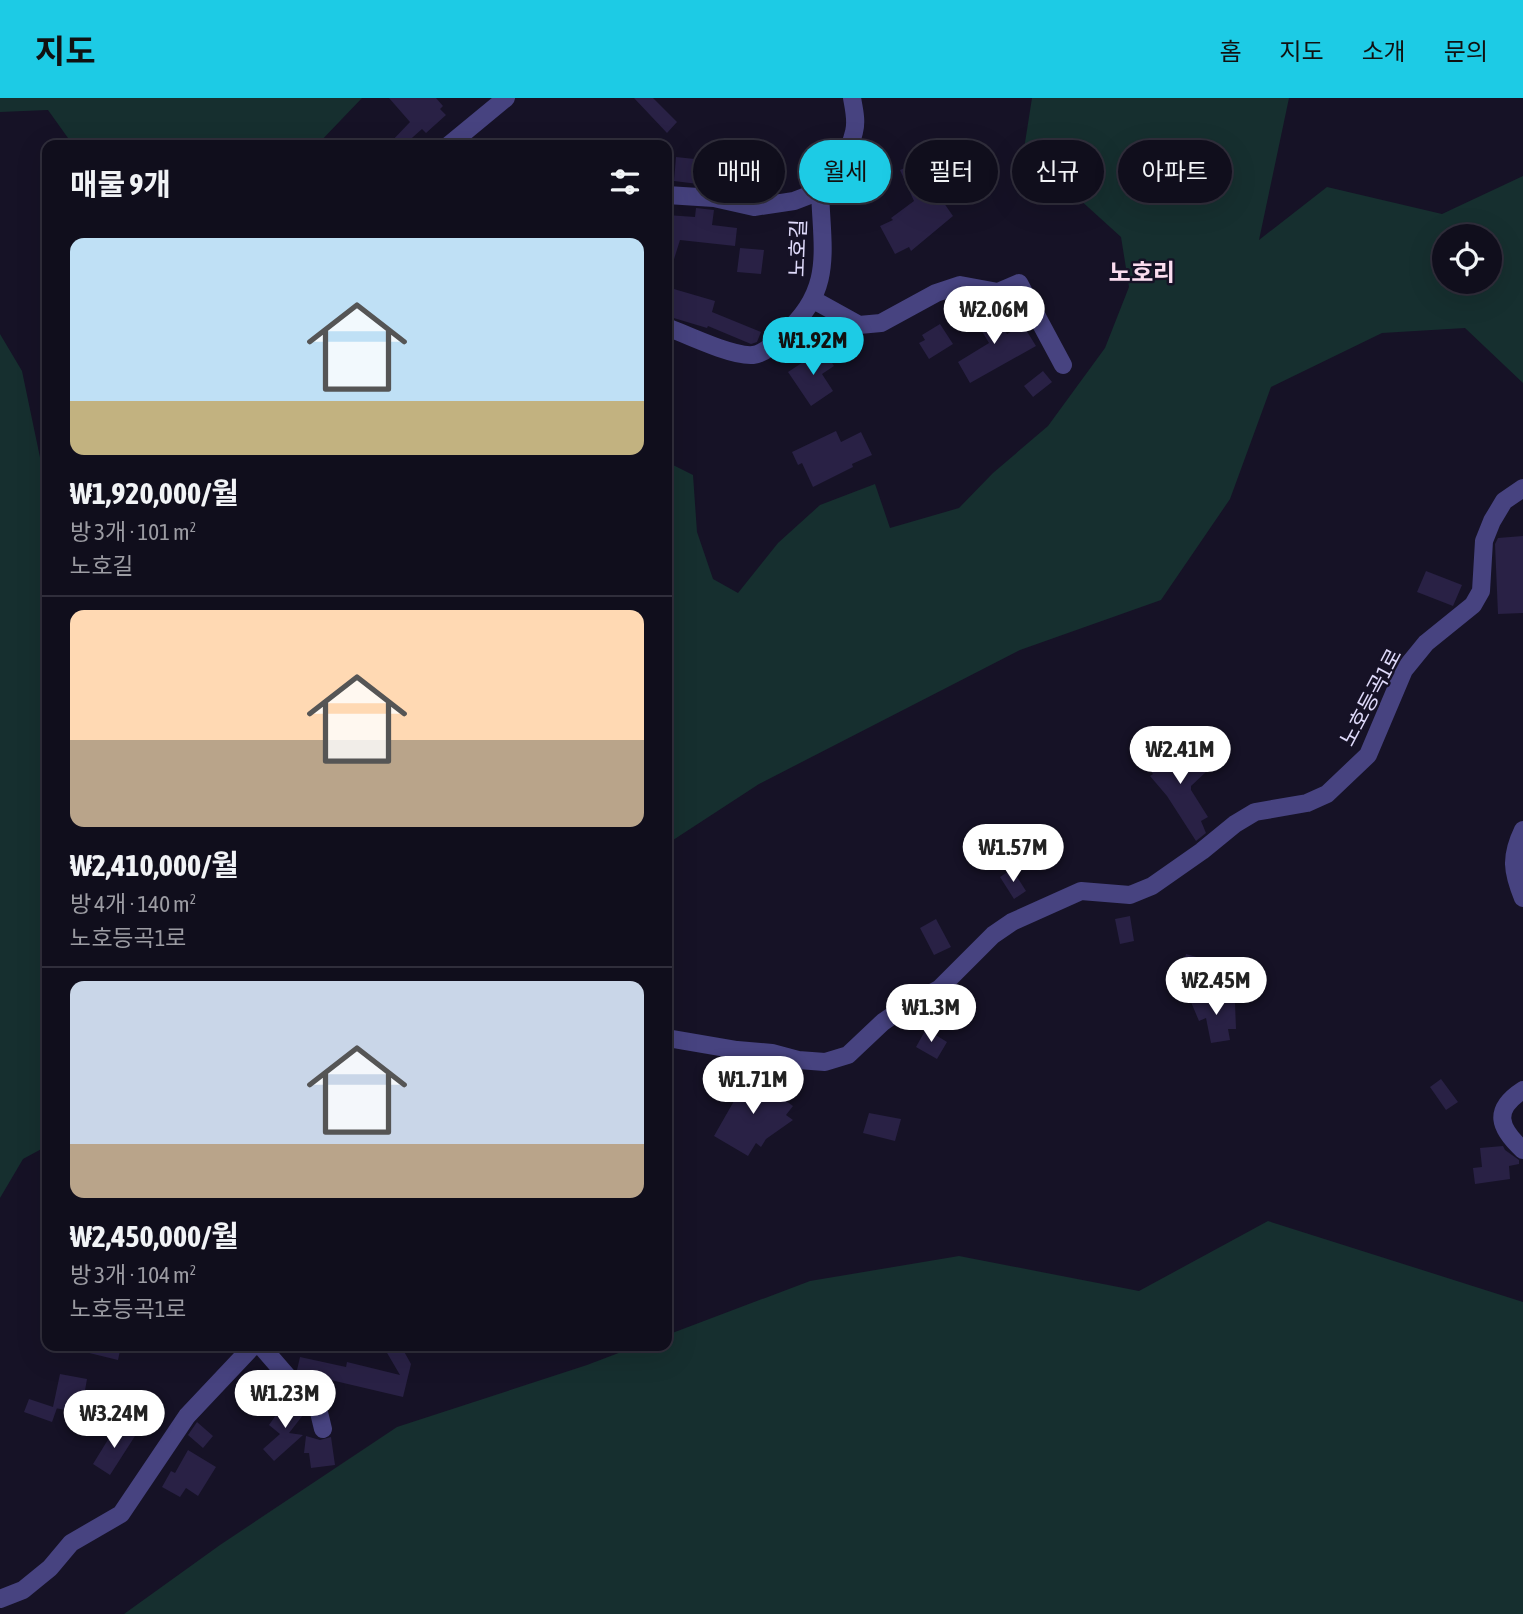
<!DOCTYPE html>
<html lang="ko">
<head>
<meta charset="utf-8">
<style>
  :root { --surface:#100e1c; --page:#191725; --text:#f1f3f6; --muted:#9c9ca3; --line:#302e3b; --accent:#1dcbe5 }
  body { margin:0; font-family:"Asap Condensed","Noto Sans KR",sans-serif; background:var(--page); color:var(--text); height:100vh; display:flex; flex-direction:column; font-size:26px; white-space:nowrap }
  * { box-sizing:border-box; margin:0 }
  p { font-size:23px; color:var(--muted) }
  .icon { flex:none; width:38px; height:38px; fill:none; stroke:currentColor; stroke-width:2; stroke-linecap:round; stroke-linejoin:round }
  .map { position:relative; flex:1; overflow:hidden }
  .details { position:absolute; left:42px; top:42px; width:630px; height:1211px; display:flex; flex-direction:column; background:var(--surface); border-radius:14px; box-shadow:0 7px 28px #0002,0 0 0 2px var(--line) }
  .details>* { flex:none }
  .banner { position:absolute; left:693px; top:42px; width:665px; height:63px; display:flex; gap:14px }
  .buttons { position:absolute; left:1432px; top:126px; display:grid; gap:14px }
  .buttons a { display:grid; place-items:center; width:70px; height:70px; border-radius:50%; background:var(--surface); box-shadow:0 7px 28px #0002,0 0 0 2px var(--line); font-size:35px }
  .price { position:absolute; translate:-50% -60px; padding:0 16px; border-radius:24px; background:#fff; color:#222; font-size:23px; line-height:46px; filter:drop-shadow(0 2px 4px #0008) }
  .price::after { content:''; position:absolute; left:50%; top:42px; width:21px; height:16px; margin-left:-10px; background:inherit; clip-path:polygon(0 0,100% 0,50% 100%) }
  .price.selected { background:var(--accent); color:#111 }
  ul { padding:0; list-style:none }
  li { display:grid; align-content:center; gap:14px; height:371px; padding:0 28px }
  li+li { border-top:2px solid var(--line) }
  li span { display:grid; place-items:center; height:217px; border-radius:14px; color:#555 }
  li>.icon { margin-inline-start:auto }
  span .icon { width:126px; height:126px; fill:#fffc; stroke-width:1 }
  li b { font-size:30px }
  h2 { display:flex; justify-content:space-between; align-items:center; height:84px; padding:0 28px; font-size:30px }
  .pill { padding:0 24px; border-radius:32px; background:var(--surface); box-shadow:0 7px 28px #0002,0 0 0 2px var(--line); font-size:24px; line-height:63px }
  .pill.selected { background:var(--accent); color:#111 }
  header { display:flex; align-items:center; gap:42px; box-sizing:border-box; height:98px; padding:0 35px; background:var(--accent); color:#111 }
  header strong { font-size:33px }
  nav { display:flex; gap:38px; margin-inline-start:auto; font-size:24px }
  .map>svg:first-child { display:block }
  .green { fill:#162f2f; fill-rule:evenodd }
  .building { fill:#292145 }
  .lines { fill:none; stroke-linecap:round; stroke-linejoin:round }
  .minor { stroke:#474380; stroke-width:18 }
  .labels { text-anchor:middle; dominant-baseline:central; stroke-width:5; stroke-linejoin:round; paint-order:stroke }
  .street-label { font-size:21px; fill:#e0dbfb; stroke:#161226 }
  .quarter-label { font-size:24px; font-weight:bold; fill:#fbddef; stroke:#161226 }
</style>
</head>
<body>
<header>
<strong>지도</strong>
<nav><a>홈</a><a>지도</a><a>소개</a><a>문의</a></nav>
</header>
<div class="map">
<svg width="1523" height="1516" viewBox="0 0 1523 1516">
  <rect width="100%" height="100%" fill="#161226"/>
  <path class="green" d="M0,0H362L317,47H73L48,12L0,14Z
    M1032,0H1289L1259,142L1327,89L1442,116L1523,78V285L1465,230L1382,235L1271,289L1230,401L1161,502L1020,552L759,686L667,746V364L693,377L697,434L713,481L738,495L778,445L820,407L875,386L890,430L959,410L993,375L1048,328L1105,250L1129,189L1121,139L1024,51ZM1444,138H1489V184H1444Z
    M0,236L22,273L47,393V1048L23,1061L0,1100Z
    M1268,1123L1523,1204V1516H124L220,1447L397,1329L587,1267L637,1248H667V1237L810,1183L959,1158L1139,1193Z"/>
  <path class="building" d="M389,0H436L443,8L440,11L446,17L426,35L422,31L404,47H392L390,45L410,24Z
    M634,0H653L677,24L667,35Z
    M676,59L704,62L703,69L727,73L728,63L781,71L778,94L770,95L674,83Z
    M914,66L932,102L939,98L953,118L911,153L909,149L895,156L880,128L893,122L891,120L914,103L900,72Z
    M696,110L714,112L712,127L737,130L735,148L680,142L670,174L667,173V117L695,119Z
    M740,150L764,152L761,176L737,174Z
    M667,189L715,203L712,214L761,234L757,244L751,246L708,228L707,230L667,218Z
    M987,205L1007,236L1023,227L1036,248L970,285L958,264L989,245L971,215Z
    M940,226L953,246L929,261L919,245L925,242L922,237Z
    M823,251L834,268L822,276L833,293L811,308L788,274Z
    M1043,273L1052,284L1033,299L1024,288Z
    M836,333L841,344L861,334L872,357L852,366L853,369L813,389L802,365L798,367L792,354Z
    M1523,438V515L1498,516L1495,446L1498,440Z
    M1426,473L1462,487L1453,508L1417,494Z
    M1172,648L1176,662L1186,653L1207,673L1191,688V692L1208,719L1201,723L1206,735L1196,743L1167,698L1150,678L1153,676L1144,663L1161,651Z
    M1012,771L1026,793L1014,801L1000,779Z
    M1130,818L1134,843L1120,846L1115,821Z
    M936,821L951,849L934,857L920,830Z
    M1186,856L1200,860L1193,888L1179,884Z
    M1237,874L1249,876L1246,903L1233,901Z
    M1188,897L1235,905L1236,931H1228L1230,942L1211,945L1206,920L1199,923Z
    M926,931L947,944L937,961L916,949Z
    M749,976L793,1008L786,1017L793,1022L766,1041L761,1049L756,1045L748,1058L714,1038L734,1003L731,1001Z
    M1441,981L1458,1004L1446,1012L1430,989Z
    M869,1015L901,1021L895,1043L863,1035Z
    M1503,1048L1505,1052L1519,1062V1066L1509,1068L1510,1081L1475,1086L1473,1070L1482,1069L1480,1050Z
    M82,1248H121L118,1262L81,1253Z
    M383,1248H401L411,1266L403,1299L301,1275L297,1272L300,1259L346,1269L347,1264L400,1277Z
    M60,1276L87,1281L81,1315L55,1310H57L52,1324L24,1314L29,1301L53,1309Z
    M296,1300L307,1312L289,1335L303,1337L274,1363L263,1351L280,1336L269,1327L276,1317L280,1321Z
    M197,1324L213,1338L203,1350L188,1337Z
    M117,1327L135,1338L110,1377L93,1366Z
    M306,1338L320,1342L331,1339L335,1367L311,1370L309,1355H304Z
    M188,1352L216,1369L198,1398L186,1390L180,1399L162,1389L171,1373L175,1375Z"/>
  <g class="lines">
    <path class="minor" d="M449,47L506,0
      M667,97L714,100L754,109L794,103L820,93
      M812,201L859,227L881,225L936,195L960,187L998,194L1019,185L1063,267
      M667,229C687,237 733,259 753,257C765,256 776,244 784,236C834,192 822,153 820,93C835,78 849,56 854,34C857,23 854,11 852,0
      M1523,732C1510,759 1512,773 1523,800
      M667,940L737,952L772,955L798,962L825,964L848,957L883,924L905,909L939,891L993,837L1012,824L1081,793L1130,797L1152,788L1202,753L1235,726L1255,714L1307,705L1327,696L1368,657L1404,572L1426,545L1473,507L1481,493L1484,443L1492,423L1504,403L1523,390
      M1523,992C1492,1012 1499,1030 1523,1052
      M261,1248L287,1278L316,1302L323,1331
      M0,1501L23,1492L50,1470L71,1445L121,1416L187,1318L253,1248"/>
  </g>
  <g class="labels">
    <g class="street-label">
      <text transform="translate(797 150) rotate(-88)">노호길</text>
      <text transform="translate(1370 599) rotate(-62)">노호등곡1로</text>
    </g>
    <g class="quarter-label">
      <text x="1142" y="174">노호리</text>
    </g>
  </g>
</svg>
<div class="buttons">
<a><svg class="icon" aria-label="locate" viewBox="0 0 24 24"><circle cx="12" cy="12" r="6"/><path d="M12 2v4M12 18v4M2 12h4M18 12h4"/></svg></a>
</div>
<b class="price" style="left:994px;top:248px">₩2.06M</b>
<b class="price selected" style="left:813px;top:279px">₩1.92M</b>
<b class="price" style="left:1180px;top:688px">₩2.41M</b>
<b class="price" style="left:1013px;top:786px">₩1.57M</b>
<b class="price" style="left:1216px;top:919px">₩2.45M</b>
<b class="price" style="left:931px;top:946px">₩1.3M</b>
<b class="price" style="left:753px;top:1018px">₩1.71M</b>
<b class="price" style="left:285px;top:1332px">₩1.23M</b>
<b class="price" style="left:114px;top:1352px">₩3.24M</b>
<div class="banner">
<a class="pill">매매</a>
<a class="pill selected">월세</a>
<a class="pill">필터</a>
<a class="pill">신규</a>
<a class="pill">아파트</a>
</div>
<section class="details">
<h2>매물 9개<svg class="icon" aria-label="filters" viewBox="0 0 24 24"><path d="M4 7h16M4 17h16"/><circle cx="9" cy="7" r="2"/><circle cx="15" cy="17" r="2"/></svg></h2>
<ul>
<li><span style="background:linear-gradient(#bfe0f5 75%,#c2b280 0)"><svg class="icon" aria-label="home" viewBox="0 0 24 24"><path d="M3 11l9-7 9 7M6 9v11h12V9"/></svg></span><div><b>₩1,920,000/월</b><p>방 3개 · 101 m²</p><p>노호길</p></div></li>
<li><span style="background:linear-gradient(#ffd9b3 60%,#b9a48a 0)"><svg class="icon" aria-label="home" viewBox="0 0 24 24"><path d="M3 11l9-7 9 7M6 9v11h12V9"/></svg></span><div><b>₩2,410,000/월</b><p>방 4개 · 140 m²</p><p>노호등곡1로</p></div></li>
<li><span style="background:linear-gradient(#c9d6e8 75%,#b9a48a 0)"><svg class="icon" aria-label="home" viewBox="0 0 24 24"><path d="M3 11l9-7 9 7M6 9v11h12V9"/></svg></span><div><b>₩2,450,000/월</b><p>방 3개 · 104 m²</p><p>노호등곡1로</p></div></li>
</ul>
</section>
</div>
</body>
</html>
